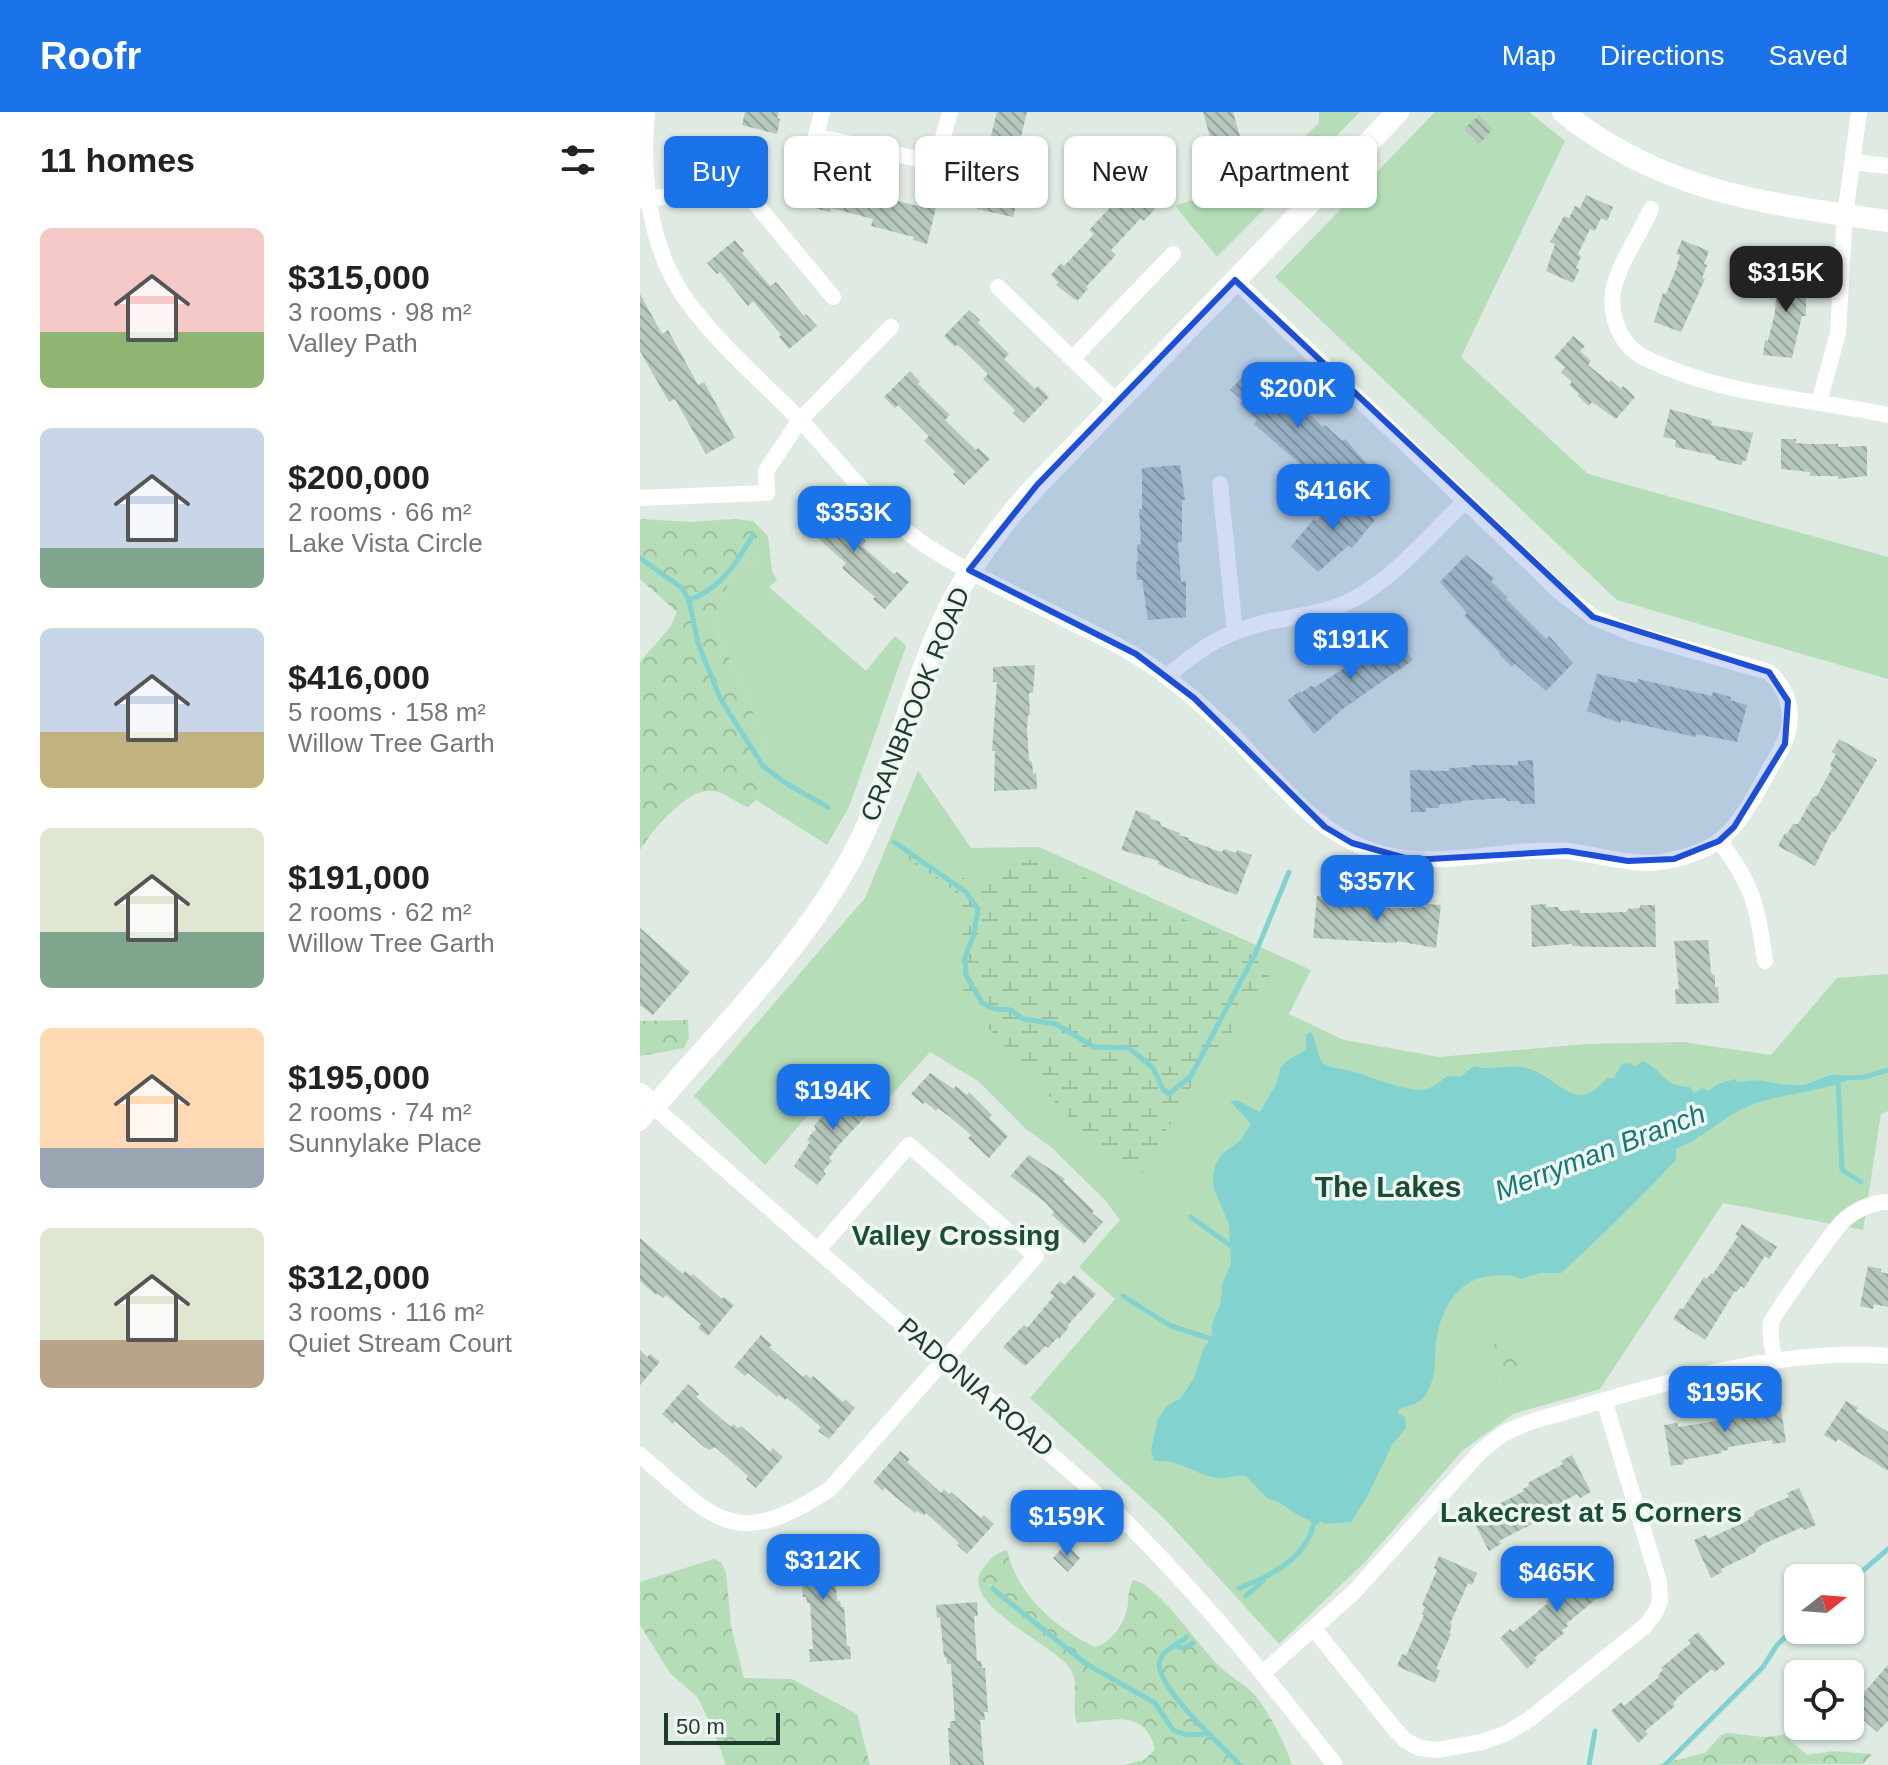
<!DOCTYPE html>
<html lang="en">
<head>
<meta charset="utf-8">
<style>
  :root { --surface:#fff; --page:#f2f2f2; --text:#222; --muted:#767676; --accent:#1a73e8 }
  body { margin:0; font-family:Helvetica,sans-serif; background:var(--page); color:var(--text); height:100vh; display:flex; flex-direction:column; font-size:30px; white-space:nowrap }
  * { box-sizing:border-box; margin:0 }
  p { font-size:26px; color:var(--muted) }
  .icon { flex:none; width:44px; height:44px; fill:none; stroke:currentColor; stroke-width:2; stroke-linecap:round; stroke-linejoin:round }
  .map { position:relative; flex:1; overflow:hidden }
  .drawer { display:flex; flex-direction:column; background:var(--surface); width:640px }
  .drawer>* { flex:none }
  .guide { position:absolute; left:24px; top:24px; width:760px; height:72px; display:flex; gap:16px }
  .needle { width:52px; rotate:73deg }
  .buttons { position:absolute; left:1144px; top:1452px; display:grid; gap:16px }
  .buttons a { display:grid; place-items:center; width:80px; height:80px; border-radius:12px; background:var(--surface); box-shadow:0 2px 6px #0004; font-size:40px }
  .scale { position:absolute; left:24px; bottom:20px; width:116px; box-sizing:border-box; padding-left:8px; border:4px solid #1f3b2d; border-top:0; font-size:22px; line-height:28px; white-space:nowrap; color:#1f3b2d; -webkit-text-stroke:6px #eef7f1; paint-order:stroke }
  .price { position:absolute; translate:-50% -68px; padding:0 18px; border-radius:16px; background:var(--accent); color:#fff; font-size:26px; line-height:52px; filter:drop-shadow(0 2px 4px #0008) }
  .price::after { content:''; position:absolute; left:50%; top:48px; width:24px; height:18px; margin-left:-12px; background:inherit; clip-path:polygon(0 0,100% 0,50% 100%) }
  .price.on { background:#222; color:#fff }
  ul { padding:0; list-style:none }
  li { display:flex; align-items:center; gap:24px; height:200px; padding:0 40px }
  li span { display:grid; place-items:center; flex:none; width:224px; height:160px; border-radius:12px; color:#555 }
  li>.icon { margin-inline-start:auto }
  span .icon { width:96px; height:96px; fill:#fffc; stroke-width:1 }
  li b { font-size:34px }
  h2 { display:flex; justify-content:space-between; align-items:center; height:96px; padding:0 40px; font-size:34px }
  .pill { padding:0 28px; border-radius:12px; background:var(--surface); box-shadow:0 2px 6px #0004; font-size:28px; line-height:72px }
  .pill.on { background:var(--accent); color:#fff }
  header { display:flex; align-items:center; gap:48px; box-sizing:border-box; height:112px; padding:0 40px; background:var(--accent); color:#fff }
  header strong { font-size:38px }
  nav { display:flex; gap:44px; margin-inline-start:auto; font-size:28px }
  main { display:flex; flex:1; min-height:0 }
  .map>svg:first-child { display:block }
  .green { fill:#b5ddb8 }
  .forest { fill:url(#forest-crowns) }
  .wetland { fill:url(#wetland-marsh) }
  .water { fill:#82d3cf }
  .lines { fill:none; stroke-linecap:round; stroke-linejoin:round }
  .stream { stroke:#82d3cf; stroke-width:5 }
  .building { fill:url(#building-back-hatch) }
  .street { stroke:#fff; stroke-width:16 }
  .secondary { stroke:#fff; stroke-width:22 }
  .marked { fill:#1d4ed8; fill-opacity:0.2; stroke:#1d4ed8; stroke-width:6; stroke-linejoin:round }
  .labels { text-anchor:middle; dominant-baseline:central; stroke-width:7; stroke-linejoin:round; paint-order:stroke }
  .street-label { font-size:26px; fill:#1f3b2d; stroke:#eef7f1 }
  .water-label { font-size:28px; font-style:italic; fill:#177875; stroke:#eef7f1 }
  .neighbourhood-label { font-size:28px; font-weight:bold; fill:#1a4d36; stroke:#eef7f1 }
  .quarter-label { font-size:30px; font-weight:bold; fill:#1a4d36; stroke:#eef7f1 }
</style>
</head>
<body>
<header>
<strong>Roofr</strong>
<nav><a>Map</a><a>Directions</a><a>Saved</a></nav>
</header>
<main>
<section class="drawer">
<h2>11 homes<svg class="icon" aria-label="filters" viewBox="0 0 24 24"><path d="M4 7h16M4 17h16"/><circle cx="9" cy="7" r="2"/><circle cx="15" cy="17" r="2"/></svg></h2>
<ul>
<li><span style="background:linear-gradient(#f6c9c9 65%,#8fb573 0)"><svg class="icon" aria-label="home" viewBox="0 0 24 24"><path d="M3 11l9-7 9 7M6 9v11h12V9"/></svg></span><div><b>$315,000</b><p>3 rooms · 98 m²</p><p>Valley Path</p></div></li>
<li><span style="background:linear-gradient(#c9d6e8 75%,#7fa58c 0)"><svg class="icon" aria-label="home" viewBox="0 0 24 24"><path d="M3 11l9-7 9 7M6 9v11h12V9"/></svg></span><div><b>$200,000</b><p>2 rooms · 66 m²</p><p>Lake Vista Circle</p></div></li>
<li><span style="background:linear-gradient(#c9d6e8 65%,#c2b280 0)"><svg class="icon" aria-label="home" viewBox="0 0 24 24"><path d="M3 11l9-7 9 7M6 9v11h12V9"/></svg></span><div><b>$416,000</b><p>5 rooms · 158 m²</p><p>Willow Tree Garth</p></div></li>
<li><span style="background:linear-gradient(#dfe7d0 65%,#7fa58c 0)"><svg class="icon" aria-label="home" viewBox="0 0 24 24"><path d="M3 11l9-7 9 7M6 9v11h12V9"/></svg></span><div><b>$191,000</b><p>2 rooms · 62 m²</p><p>Willow Tree Garth</p></div></li>
<li><span style="background:linear-gradient(#ffd9b3 75%,#9aa5b1 0)"><svg class="icon" aria-label="home" viewBox="0 0 24 24"><path d="M3 11l9-7 9 7M6 9v11h12V9"/></svg></span><div><b>$195,000</b><p>2 rooms · 74 m²</p><p>Sunnylake Place</p></div></li>
<li><span style="background:linear-gradient(#dfe7d0 70%,#b9a48a 0)"><svg class="icon" aria-label="home" viewBox="0 0 24 24"><path d="M3 11l9-7 9 7M6 9v11h12V9"/></svg></span><div><b>$312,000</b><p>3 rooms · 116 m²</p><p>Quiet Stream Court</p></div></li>
</ul>
</section>
<div class="map">
<svg width="1248" height="1653" viewBox="0 0 1248 1653">
  <defs>
    <pattern id="forest-crowns" width="20" height="18" patternUnits="userSpaceOnUse" patternTransform="scale(2)"><rect width="20" height="18" fill="#b5ddb8"/><path d="M2 6a3 3 0 1 1 6 0M12 15a3 3 0 1 1 6 0" fill="none" stroke="#9bbf9e"/></pattern>
    <pattern id="wetland-marsh" width="20" height="14" patternUnits="userSpaceOnUse" patternTransform="scale(2)"><rect width="20" height="14" fill="#b5ddb8"/><path d="M1 5h8M5 5V1M11 12h8M15 12V8" fill="none" stroke="#9bbf9e"/></pattern>
    <pattern id="building-back-hatch" width="6" height="6" patternUnits="userSpaceOnUse" patternTransform="scale(2)"><rect width="6" height="6" fill="#b6c8bd"/><path d="M-1 5l2 2M0 0l6 6M5-1l2 2" fill="none" stroke="#93a49a"/></pattern>
  </defs>
  <rect width="100%" height="100%" fill="#deeae2"/>
  <path class="green" d="M679,0H720L577,145L535,94L625,63L679,11Z
    M795,0H889L925,29L821,245L948,362L1248,445V567L977,488L635,165Z
    M128,424L132,459L137,468L129,475L226,559L255,524L266,534L209,695L187,733L116,688L126,637L105,576L80,529L76,498L79,488L89,472L121,443Z
    M278,659L331,736L399,735L671,858L649,902L704,928L799,945L946,932L1043,930L1131,943L1197,866L1248,862V999L1241,1002L1223,1118L1083,1091L960,1277L873,1302L822,1339L725,1450L639,1532L524,1406L390,1286L475,1187L439,1155L480,1108L464,1087L411,1035L386,1017L338,969L290,940L247,988L210,955L125,1053L54,984L225,786Z"/>
  <path class="forest" d="M0,407L50,410L93,407L113,409L128,424L121,443L89,472L79,488L76,498L80,529L105,576L126,637L116,688L108,695C95,691 86,680 73,679C48,675 12,718 0,738V550L31,514L37,500L0,467Z
    M48,908L49,926L44,936L0,944V909Z
    M869,1226L883,1261L857,1272L843,1237Z
    M367,1438C377,1483 415,1515 455,1535C469,1532 482,1515 486,1501C490,1490 486,1480 493,1468C518,1472 560,1536 580,1555C592,1566 608,1574 618,1587C633,1608 644,1629 652,1653H484L504,1648L515,1638C506,1595 468,1609 437,1611C430,1592 441,1573 430,1556C414,1532 316,1492 343,1456C351,1446 355,1442 367,1438Z
    M74,1447L81,1450L86,1460L91,1514L104,1566L152,1567L217,1602L230,1653H86L75,1622L58,1586L30,1561L0,1513V1470Z
    M1087,1621L1124,1625L1144,1623L1167,1643L1194,1639L1232,1642L1223,1652L1017,1653L1065,1641L1081,1623Z"/>
  <path class="wetland" d="M264,735L341,775L355,770L372,750C401,747 401,746 421,764H440L473,774L497,788L584,824L628,847L629,865L623,868L594,917L552,973L500,1065L489,1066L470,1051L349,917L324,880L319,867L318,824L324,788L312,777L265,745L261,741Z"/>
  <path class="water" d="M670,920C679,929 675,947 686,953C693,957 704,957 711,959C730,964 758,977 779,978C790,978 799,971 807,964L820,965L834,954C852,960 867,950 890,957C907,962 924,982 940,983C950,984 961,973 967,966H974L981,953L987,951L995,954L1003,949C1024,959 1022,974 1050,975L1054,981L1062,976L1068,979L1078,972L1095,967L1097,970C1105,970 1116,967 1123,969C1135,971 1149,974 1162,973C1179,971 1189,956 1212,966C1180,981 1142,981 1111,993C1084,1004 1063,1026 1036,1037V1048C998,1088 961,1125 921,1161H900L881,1167C871,1161 855,1164 844,1165C817,1170 801,1199 797,1224C793,1245 798,1259 788,1279C781,1293 770,1292 758,1298V1301L765,1305L766,1316L752,1333L728,1383L711,1410L685,1412L680,1409L678,1413L653,1400L639,1390L627,1386L606,1364C597,1362 590,1366 581,1366C563,1366 549,1354 532,1350C525,1348 521,1351 514,1348L511,1339L518,1307L526,1295L541,1286L554,1266L564,1235L572,1226V1212L580,1193L583,1170L591,1152L589,1112L574,1077L573,1064L576,1051L582,1042L600,1029L611,1012L590,989L597,988L620,1000L636,972L641,955L648,948L666,938V923Z"/>
  <g class="lines">
    <path class="stream" d="M0,446L42,476L49,488L58,531L80,586L123,654L147,672L188,695
      M49,488C81,477 97,450 113,423
      M254,730L326,780L338,797L334,822L325,845L326,863L342,891L355,897L371,898L383,907L416,912L454,935L489,936L513,956L523,977L529,982L551,964L616,840L649,760
      M1206,966L1225,965L1248,958
      M1198,967L1202,1058L1221,1070
      M551,1105L595,1137
      M483,1184L531,1214L575,1228
      M1210,1470L1248,1437
      M599,1476C632,1464 671,1444 675,1404
      M353,1477L445,1551L515,1591L533,1618L547,1623L566,1622
      M606,1484L623,1469
      M547,1525C539,1532 524,1537 520,1548C511,1571 583,1635 600,1653
      M536,1534L544,1536L553,1531
      M949,1653L955,1619
      M1025,1653L1123,1555L1137,1533L1158,1513"/>
  </g>
  <path class="building" d="M105,0H139L137,6L140,7L137,22L102,13Z
    M357,0H387L376,45L384,47L373,90H377L373,105L337,97L341,83H344L355,41L347,39Z
    M563,0H593L603,35L607,33L611,49L576,58L572,44L575,43Z
    M839,3L853,17L839,32L824,17Z
    M184,61L198,64V68L240,78L239,84L281,95L282,92L296,96L287,132L273,128L274,125L231,114L233,107L191,96L190,100L174,96L177,71L181,72Z
    M488,72L515,97L504,109L501,106L471,138L476,143L446,175L448,177L437,189L416,173L418,170L411,163L421,151L424,154L454,122L449,118L479,86L477,83Z
    M946,83L973,95L967,109L961,106L955,119L950,117L938,142L941,144L936,156L939,158L933,171L906,159L915,132L910,130L924,104L929,106L935,94L940,96Z
    M95,128L104,139L102,141L130,174L136,170L164,204L166,202L177,214L149,237L139,225L141,223L113,189L108,194L80,160L77,162L67,151Z
    M1042,128L1069,139L1064,152L1067,153L1062,166L1065,167L1041,220L1014,210L1023,181L1026,182L1036,157L1040,143L1036,142Z
    M1133,157L1162,160L1160,174L1166,175V204H1162L1152,246L1123,243L1125,228L1128,229L1135,200L1137,173L1131,172Z
    M0,182L22,222L28,218L58,273L64,270L95,326L66,342L35,287L29,290L0,239Z
    M329,198L340,208L338,211L369,242L364,247L395,277L398,274L409,285L384,311L373,301L375,298L343,267L348,262L317,232L315,235L304,224Z
    M933,224L945,234L940,239L951,249L948,253L969,270L971,268L981,277L983,274L995,285L976,307L952,290L949,294L938,284L939,282L929,273L932,270L921,260L925,255L914,246Z
    M617,250L644,273L641,276L683,315L685,313L702,329L705,327L728,353L700,383L670,355L667,358L614,312L617,308L600,292L603,289L590,278Z
    M270,259L280,270L278,272L310,303L305,308L336,338L338,336L350,347L324,373L313,362L316,360L284,329L289,324L258,293L255,296L244,285Z
    M1030,297L1072,309L1071,313L1113,321L1106,349L1103,348L1102,353L1090,351L1075,347L1076,344L1035,335L1036,328L1023,325Z
    M1141,327H1156V331L1170,332H1198V335L1227,334V364L1198,367V364H1170V360L1141,357Z
    M540,353L545,388H542V430H538L541,470L546,469V505L508,508L502,468H497L496,450H498L497,433L501,432L499,397H502V356Z
    M705,380L735,408L712,436L709,433L678,460L651,434L674,407L677,409Z
    M183,387L194,397L192,400L226,429L222,434L254,462L257,460L269,470L245,497L233,487L235,485L202,456L206,451L173,422L171,425L159,414Z
    M826,443L854,466L851,469L868,486L866,487L906,527L909,524L933,551L906,579L875,552L872,555L859,542L860,541L824,504L827,501L800,470Z
    M746,514L773,548L704,596L674,622L648,588L660,579L661,581L671,574L675,575L703,557L728,537L727,533L737,526L735,524Z
    M395,553L393,581H389L390,603H388L387,616L389,648L392,650L393,662L396,661L397,677L354,679L355,639H352L357,570H353V555Z
    M957,562L997,571L998,567L1072,584L1073,580L1091,585L1090,588L1107,593L1097,630L1056,622L1055,625L981,608L980,611L947,599Z
    M1199,627L1237,648L1206,701L1194,720L1192,719L1175,754L1138,734L1145,721L1147,722L1153,712H1158L1173,685L1177,684L1192,656L1190,653L1196,642L1192,640Z
    M893,648L895,692H880L879,689H868L865,686L833,688L820,689L821,691L800,692L798,696H786V700H771L770,658L809,659V656L831,655V653H878V649Z
    M496,698L511,704L510,706L520,710L521,714L540,721L539,723L549,726L548,728L581,740L585,737L596,741L597,738L612,743L597,783L550,766L518,752L519,749L481,738Z
    M677,784L692,785V788L704,790L706,793L738,796H773V793L786,795V792L801,793L796,836L757,829V831L735,830L673,826Z
    M906,792V795H918L920,799L940,798V801H953L986,800L988,797L1000,796V793H1015L1016,835H954L932,834V832L892,835L891,793Z
    M0,816L50,860L13,903L0,893Z
    M1068,828L1071,861L1075,864V875H1078L1079,891L1036,892L1035,877H1039L1034,829Z
    M290,961L314,977L316,974L327,983L329,980L352,1003L349,1006L368,1024L349,1046L328,1026L331,1023L310,1005L298,996L296,999L285,990L283,992L271,982Z
    M214,973L237,992L198,1034L189,1046L192,1049L183,1059L186,1062L177,1073L154,1054L170,1030L167,1027L176,1017L174,1014L202,981L205,984Z
    M389,1043L425,1067L423,1069L454,1099L452,1101L463,1110L444,1132L412,1103L414,1100L405,1090L370,1064Z
    M1102,1112L1137,1135L1129,1147L1125,1144L1104,1176L1101,1174L1097,1180L1095,1179L1065,1228L1033,1207L1040,1196L1042,1198L1064,1165L1067,1167L1071,1161L1073,1162L1098,1124L1095,1123Z
    M0,1126L43,1162L45,1159L51,1164L53,1162L82,1187L84,1185L94,1193L68,1224L58,1216L61,1212L26,1183L23,1186L17,1181L16,1183L0,1169Z
    M1228,1154L1241,1157V1160L1248,1162V1195L1234,1192L1233,1197L1220,1194Z
    M434,1163L456,1182L427,1214L429,1215L419,1227L417,1226L408,1236L406,1234L385,1254L363,1235L384,1213L387,1216L414,1184L410,1181L420,1169L425,1173Z
    M121,1223L132,1233L129,1235L163,1265L166,1262L171,1267L173,1264L203,1290L205,1287L215,1296L189,1327L178,1319L181,1315L147,1286L145,1288L139,1283L137,1285L108,1261L105,1264L94,1255Z
    M0,1238L7,1245L10,1242L20,1250L0,1273Z
    M48,1272L59,1282L56,1285L91,1315L93,1312L98,1316L101,1314L130,1340L133,1336L143,1345L116,1376L106,1367L108,1364L75,1335L70,1338L64,1335L35,1309L33,1312L22,1302Z
    M1206,1289L1218,1296L1216,1299L1248,1320V1359L1198,1327L1196,1330L1184,1323Z
    M1140,1290L1146,1330L1133,1332L1132,1328L1088,1335V1338L1081,1339L1082,1341L1043,1348L1044,1352L1031,1354L1024,1313L1037,1311L1038,1315L1083,1308L1082,1306L1090,1305L1089,1302L1127,1296V1292Z
    M260,1339L270,1347L267,1350L301,1381L304,1377L309,1382L311,1380L341,1406L344,1403L354,1412L327,1442L317,1433L319,1431L286,1401L284,1403L277,1399L275,1401L245,1376L243,1379L233,1370Z
    M932,1343L951,1380L940,1386L937,1382L898,1403L899,1405L892,1408L894,1411L859,1429L861,1432L849,1439L830,1403L842,1397L844,1400L884,1379L883,1377L889,1374L888,1371L923,1352L921,1349Z
    M1159,1376L1176,1413L1164,1418L1163,1415L1121,1433L1115,1438L1116,1440L1081,1457L1082,1460L1071,1466L1054,1428L1066,1423L1068,1427L1109,1408L1108,1406L1115,1403L1114,1400L1149,1385L1147,1381Z
    M197,1429L198,1444H193L197,1489H200L201,1495H204L207,1534H210L211,1547L170,1550L169,1537H173L170,1491H167L166,1485H163L160,1445H157L156,1432Z
    M426,1432L440,1446L428,1460L413,1446Z
    M799,1444L837,1461L832,1473L828,1471L810,1512L812,1513L809,1521L811,1522L796,1557L800,1558L795,1571L757,1554L762,1542L766,1544L784,1503L782,1502L785,1495L782,1493L797,1458L794,1456Z
    M947,1446L974,1478L964,1487L961,1483L926,1512L928,1514L922,1518L924,1521L894,1546L897,1548L887,1557L860,1526L870,1517L873,1520L908,1491L906,1489L912,1485L910,1483L940,1457L937,1455Z
    M337,1490L338,1504H334L337,1549H341L342,1556H345L348,1600H344L345,1608H340L344,1653H310L308,1616H310V1609H315L311,1552H307L306,1545H304L300,1505L297,1506L296,1493Z
    M1058,1520L1085,1552L1075,1560L1072,1557L1038,1585L1033,1592L1035,1594L1005,1619L1008,1622L998,1631L971,1599L981,1590L984,1594L1019,1565L1018,1563L1023,1558L1021,1556L1051,1531L1048,1528Z
    M1248,1553V1609L1237,1620L1210,1596V1578L1219,1586Z"/>
  <g class="lines">
    <path class="street" d="M7,0C1,62 9,137 47,189C80,234 122,269 160,308C202,352 237,402 288,435C337,466 390,489 441,515C469,529 495,541 520,560C544,578 567,597 588,618C637,667 676,726 747,743C807,756 867,735 927,739C954,742 981,751 1009,751C1031,750 1060,742 1079,729C1103,712 1123,667 1139,641C1156,613 1153,582 1129,560L991,521L953,505L920,480L595,168
      M182,0L176,24L296,51L310,0
      M1213,50L1248,54
      M0,88L83,77C96,77 104,82 114,90L193,185
      M1011,97C999,124 978,152 973,180C970,200 977,222 991,236C1001,246 1016,251 1028,256C1099,285 1174,287 1248,303
      M358,175L477,290
      M432,247L533,142
      M1179,290L1198,221L1205,103L1219,0
      M580,372L595,520
      M0,386L127,381L126,359L160,308L251,215
      M527,565C559,536 585,520 627,510C655,504 684,502 710,489C755,466 790,423 825,389
      M1079,729C1113,772 1118,796 1125,849
      M0,1011L14,995L471,1395C553,1475 625,1562 695,1653
      M1134,1249C1133,1238 1129,1222 1131,1211C1133,1203 1194,1118 1203,1109C1215,1098 1232,1090 1248,1090
      M0,1343C76,1408 94,1440 190,1377L396,1144L269,1033L178,1138
      M674,1517L753,1615L765,1628L779,1636L797,1638L842,1630L867,1621L890,1607L1006,1513L1015,1501L1020,1489L1019,1470L964,1288
      M623,1561L714,1480L840,1340C848,1334 856,1326 865,1321C887,1309 911,1304 935,1297C1027,1269 1152,1235 1248,1244"/>
    <path class="secondary" d="M923,0C1021,80 1128,92 1248,109
      M0,982L14,995C84,913 175,824 221,727C253,660 269,586 299,518C323,463 356,417 397,373L758,0"/>
  </g>
  <path class="marked" d="M595,168L953,505L1129,560L1148,589L1145,632L1094,715L1079,729L1034,747L988,749L927,739L772,748L712,731L685,715L554,586L496,542L329,458L397,373Z"/>
  <g class="labels">
    <g class="street-label">
      <text transform="translate(275 592) rotate(-68)">CRANBROOK ROAD</text>
      <text transform="translate(336 1275) rotate(41)">PADONIA ROAD</text>
    </g>
    <g class="water-label">
      <text transform="translate(960 1040) rotate(-21)">Merryman Branch</text>
    </g>
    <g class="neighbourhood-label">
      <text x="316" y="1123">Valley Crossing</text>
      <text x="951" y="1400">Lakecrest at 5 Corners</text>
    </g>
    <g class="quarter-label">
      <text x="748" y="1074">The Lakes</text>
    </g>
  </g>
</svg>
<div class="buttons">
<a><svg class="needle" viewBox="-14 -14 28 28"><path d="M0-13l5 13h-10z" fill="#e53935"/><path d="M0 13l5-13h-10z" fill="#767676"/></svg></a>
<a><svg class="icon" aria-label="locate" viewBox="0 0 24 24"><circle cx="12" cy="12" r="6"/><path d="M12 2v4M12 18v4M2 12h4M18 12h4"/></svg></a>
</div>
<div class="scale">50 m</div>
<b class="price on" style="left:1146px;top:202px">$315K</b>
<b class="price" style="left:658px;top:318px">$200K</b>
<b class="price" style="left:693px;top:420px">$416K</b>
<b class="price" style="left:214px;top:442px">$353K</b>
<b class="price" style="left:711px;top:569px">$191K</b>
<b class="price" style="left:737px;top:811px">$357K</b>
<b class="price" style="left:193px;top:1020px">$194K</b>
<b class="price" style="left:1085px;top:1322px">$195K</b>
<b class="price" style="left:427px;top:1446px">$159K</b>
<b class="price" style="left:183px;top:1490px">$312K</b>
<b class="price" style="left:917px;top:1502px">$465K</b>
<div class="guide">
<a class="pill on">Buy</a>
<a class="pill">Rent</a>
<a class="pill">Filters</a>
<a class="pill">New</a>
<a class="pill">Apartment</a>
</div>
</div>
</main>
</body>
</html>
